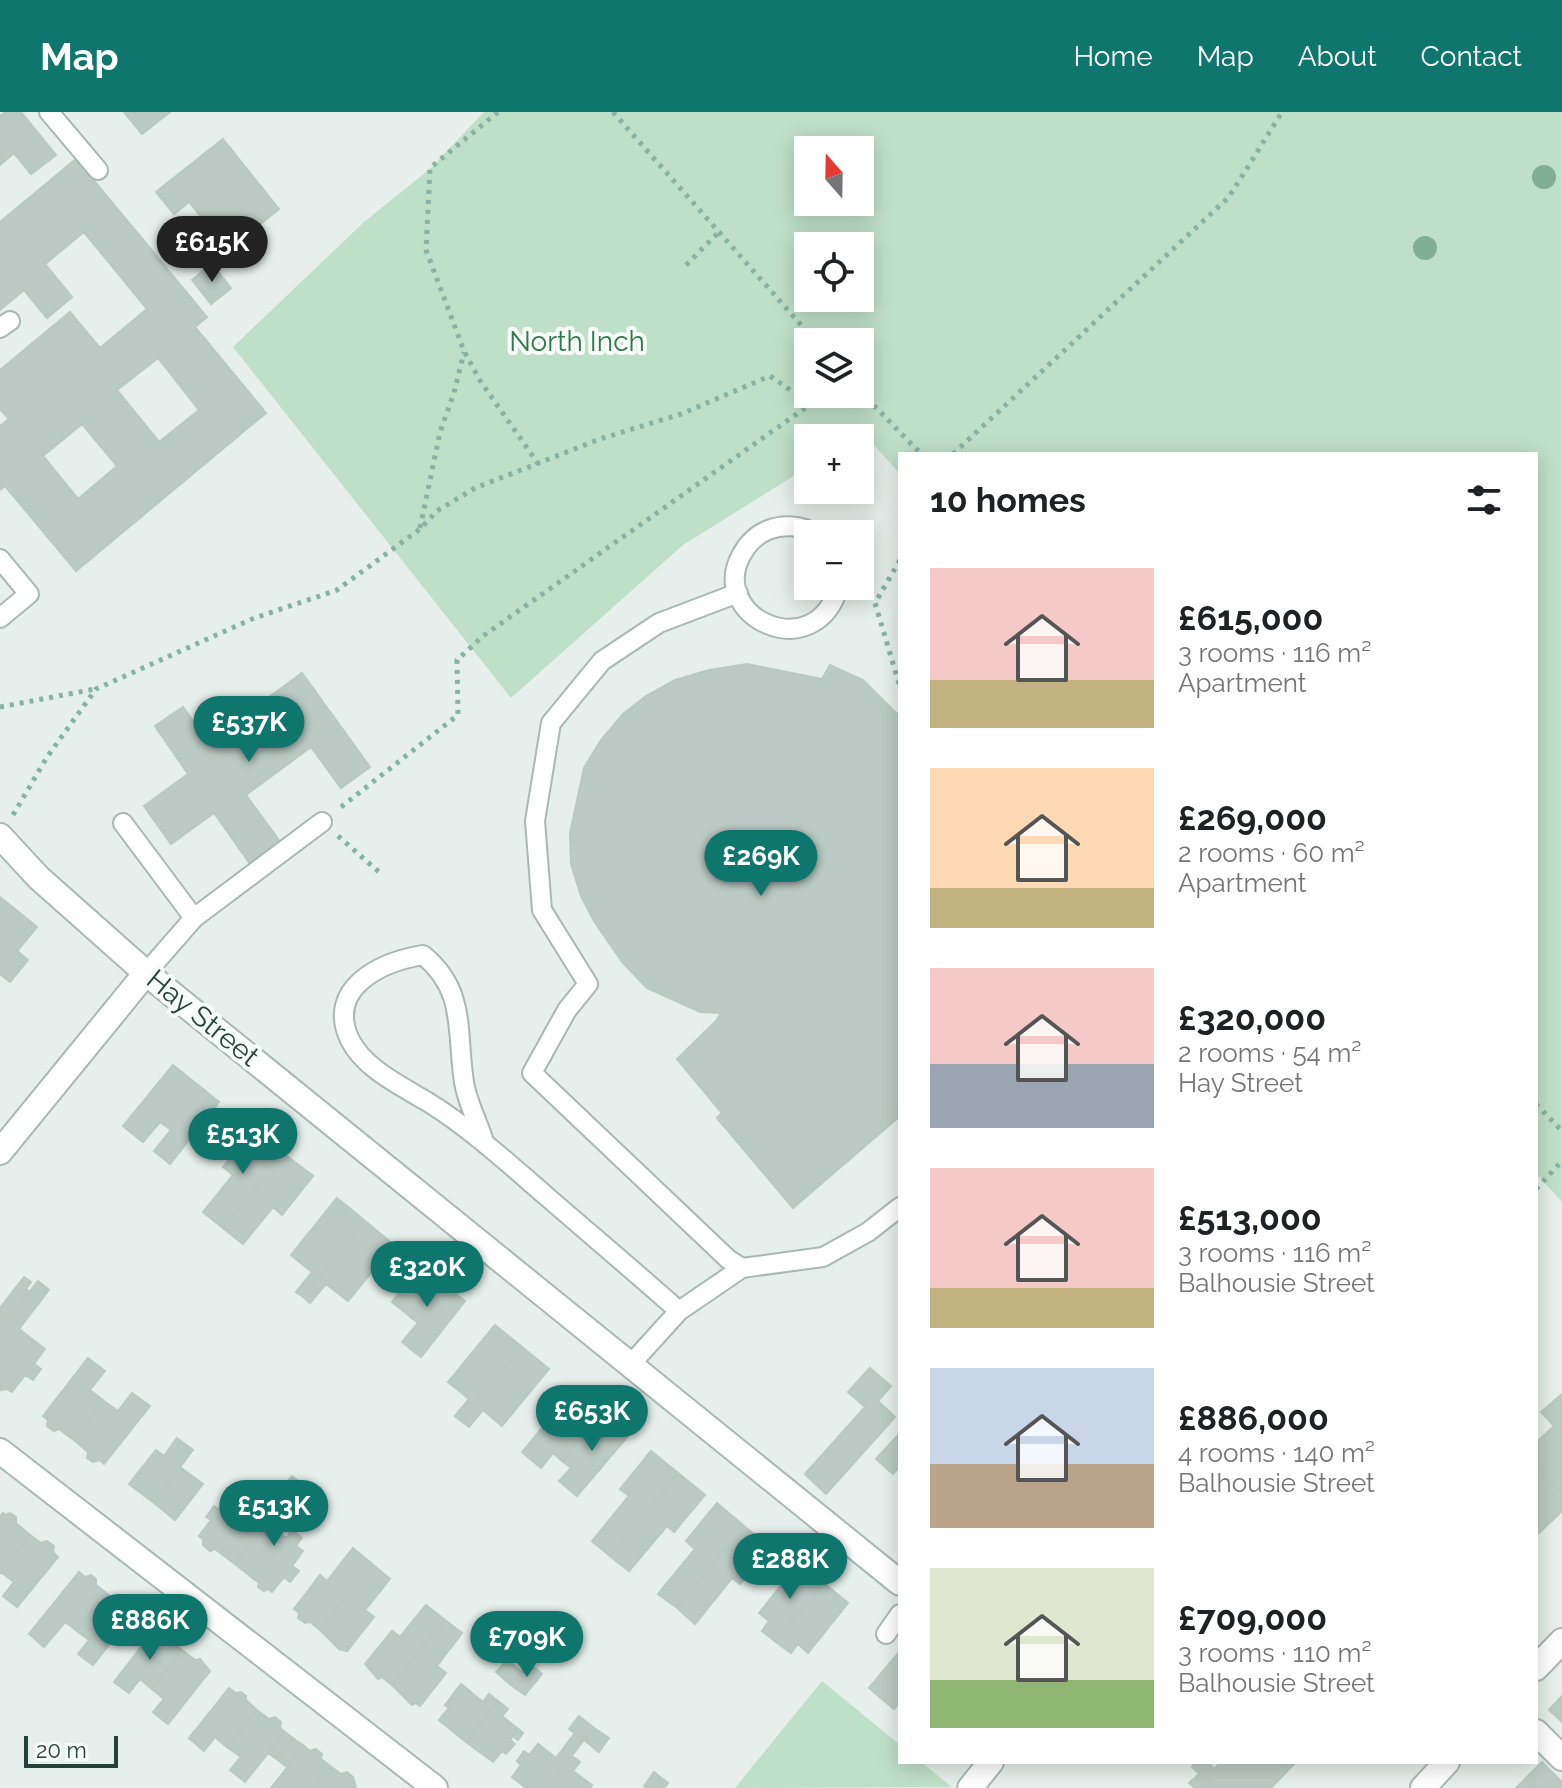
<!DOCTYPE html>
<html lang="en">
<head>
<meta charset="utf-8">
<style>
  :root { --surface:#fff; --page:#f2f2f2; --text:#202124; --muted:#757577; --accent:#0f766e }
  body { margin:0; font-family:Raleway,sans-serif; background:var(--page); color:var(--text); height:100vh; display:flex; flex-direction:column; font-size:30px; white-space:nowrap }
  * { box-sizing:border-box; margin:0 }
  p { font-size:26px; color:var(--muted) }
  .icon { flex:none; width:44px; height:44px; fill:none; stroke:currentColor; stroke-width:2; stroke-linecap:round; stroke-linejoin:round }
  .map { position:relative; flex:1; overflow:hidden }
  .side { position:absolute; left:898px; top:340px; width:640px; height:1312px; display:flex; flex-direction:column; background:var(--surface); border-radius:0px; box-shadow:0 4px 20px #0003 }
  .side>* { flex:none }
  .needle { width:52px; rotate:340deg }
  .buttons { position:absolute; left:794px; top:24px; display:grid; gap:16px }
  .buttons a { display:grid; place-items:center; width:80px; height:80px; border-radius:0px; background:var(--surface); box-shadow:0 4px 20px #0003; font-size:40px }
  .scale { position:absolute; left:24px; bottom:20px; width:94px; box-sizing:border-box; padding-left:8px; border:4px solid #24423a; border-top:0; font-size:22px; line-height:28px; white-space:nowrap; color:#24423a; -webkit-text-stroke:6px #f7fbf9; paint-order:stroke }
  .price { position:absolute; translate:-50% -68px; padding:0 18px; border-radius:28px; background:var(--accent); color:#fff; font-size:26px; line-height:52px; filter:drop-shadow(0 2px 4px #0008) }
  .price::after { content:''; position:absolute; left:50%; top:48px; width:24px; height:18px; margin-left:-12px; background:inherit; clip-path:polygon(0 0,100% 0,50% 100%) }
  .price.selected { background:#222; color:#fff }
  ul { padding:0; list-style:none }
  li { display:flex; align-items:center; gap:24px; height:200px; padding:0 32px }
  li span { display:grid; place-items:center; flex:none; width:224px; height:160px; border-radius:0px; color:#555 }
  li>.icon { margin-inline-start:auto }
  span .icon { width:96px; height:96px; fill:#fffc; stroke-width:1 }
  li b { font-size:34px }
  h2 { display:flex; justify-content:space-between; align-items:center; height:96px; padding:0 32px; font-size:34px }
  header { display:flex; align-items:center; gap:48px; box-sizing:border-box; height:112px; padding:0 40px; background:var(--accent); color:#fff }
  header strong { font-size:38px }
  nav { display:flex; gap:44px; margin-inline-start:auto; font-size:28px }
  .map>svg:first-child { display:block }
  .green { fill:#bfe0c8; fill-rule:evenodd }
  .building { fill:#bbcac4; stroke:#b8c9c2; stroke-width:2; fill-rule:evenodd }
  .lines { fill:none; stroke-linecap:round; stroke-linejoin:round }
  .lane-casing { stroke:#a8b8b2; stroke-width:22 }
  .street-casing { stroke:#a8b8b2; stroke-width:28 }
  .path { stroke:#86b3a5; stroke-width:5; stroke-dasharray:4 6; stroke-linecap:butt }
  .lane { stroke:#fff; stroke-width:18 }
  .street { stroke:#fff; stroke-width:24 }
  .tree { fill:#80af93 }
  .labels { text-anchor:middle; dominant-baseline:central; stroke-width:8; stroke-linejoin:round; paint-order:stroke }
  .park-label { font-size:28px; fill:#2d7a4b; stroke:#f7fbf9 }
  .street-label { font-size:28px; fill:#24423a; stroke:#f7fbf9 }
</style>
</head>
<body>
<header>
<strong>Map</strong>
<nav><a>Home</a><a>Map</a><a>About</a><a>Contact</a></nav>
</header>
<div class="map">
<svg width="1562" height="1676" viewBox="0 0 1562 1676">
  <rect width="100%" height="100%" fill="#e6efeb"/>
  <path class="green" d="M484,0H1562V1090L1536,1061V342H900V362L863,321L854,326H808V355L683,433L511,586L233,235L364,110L431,56ZM860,38V90H808V38ZM808,134H860V186H808ZM860,230V282H808V230Z
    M822,1569L900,1633V1650H921L952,1675L735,1676Z"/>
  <path class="building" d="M5,0H21L56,43L31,62L14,41L0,53V4Z
    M124,0H170L142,22Z
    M223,27L279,97L211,151L193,128L209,115L189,90L174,102L156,80Z
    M76,47L207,205L195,215L266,301L76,459L5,374L0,378V314L9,307L0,297V258L70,200L100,236L147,197L84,120L45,152L72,185L47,206L24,178L0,198V110ZM158,246L199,298L159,330L117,278ZM82,312L117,354L78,387L43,344Z
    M212,152L231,176L211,192L192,168Z
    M747,552L822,567L830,553L863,568L900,605V1004L793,1096L717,1006L722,1001L677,947L717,908L721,901L700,900L647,876L623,851L594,809L581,784L571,752L570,721L584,656L601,628L623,602L646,584L675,568L709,558Z
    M302,561L370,655L341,676L311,635L246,683L281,731L251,753L214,701L171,732L144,694L188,662L155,614L183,595L208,630Z
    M0,785L37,815L17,839L28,848L10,870L0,862Z
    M173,953L219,990L170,1052L154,1039L171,1018L160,1010L143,1030L123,1014Z
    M254,1017L283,1041L223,1116L203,1100L233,1063L223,1055Z
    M283,1041L313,1064L282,1103L273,1095L243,1132L223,1116Z
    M337,1086L365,1109L303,1185L296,1180L312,1160L291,1143Z
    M365,1109L394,1133L348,1189L326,1172L310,1191L303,1185Z
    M420,1154L465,1189L421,1245L402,1230L418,1211L392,1190Z
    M24,1165L31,1170L26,1177L30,1180L0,1218V1196Z
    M38,1169L49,1178L19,1217L45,1237L34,1252L41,1257L33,1268L25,1263L12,1280L7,1277L1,1278L0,1218Z
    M495,1213L522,1235L461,1309L455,1304L469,1287L448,1270Z
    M522,1235L549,1257L502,1314L483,1298L469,1315L461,1309Z
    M88,1246L105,1259L90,1278L104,1289L74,1328L59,1317L54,1319L47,1314L48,1308L43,1304Z
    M870,1256L891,1274L878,1289L895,1305L826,1382L805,1362L865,1295L848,1280Z
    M574,1277L601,1300L561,1348L553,1341L541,1356L522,1340Z
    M132,1281L150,1294L104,1352L100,1348L93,1350L87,1346L88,1340L74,1328L104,1289L118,1299Z
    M1562,1282V1322L1541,1300Z
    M601,1300L629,1323L577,1384L559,1369L571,1356L561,1348Z
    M1554,1314L1562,1322V1381L1536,1354V1331Z
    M900,1321V1354L893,1362L876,1347Z
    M177,1326L193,1338L153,1390L129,1372L156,1338L164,1344Z
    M651,1339L678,1361L610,1444L592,1429L629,1384L620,1377Z
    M1536,1354L1562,1381V1399L1539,1421L1536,1418Z
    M180,1355L203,1372L175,1408L153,1390Z
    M678,1361L705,1383L674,1420L667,1414L629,1459L610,1444Z
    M292,1364L299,1370L235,1452L215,1437L210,1439L203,1433V1427L199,1424L211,1408L206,1405L214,1394L219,1398L230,1383L239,1390L245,1382L255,1390L249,1397L256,1403L278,1374L282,1377Z
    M299,1370L308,1377L278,1420L286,1426L292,1418L302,1426L296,1434L303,1439L292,1454L299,1459L290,1470L284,1465L272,1480L268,1477L264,1479L258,1475L259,1471L235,1452Z
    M717,1391L744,1414L677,1496L658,1482L695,1437L686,1429Z
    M3,1401L5,1403L10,1401L16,1405V1411L30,1423L1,1460L0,1404Z
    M744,1414L770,1435L740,1472L732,1466L695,1512L677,1496Z
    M30,1423L41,1431L47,1429L54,1434L53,1440L58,1445L17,1495L3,1484L14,1470L1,1460Z
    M353,1436L372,1452L320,1518L310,1510L305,1511L298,1506L299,1501L294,1497L320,1463L327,1469Z
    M799,1451L824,1471L776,1530L762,1519L769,1509L759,1501Z
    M372,1452L390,1467L365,1498L374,1505L347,1539L339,1537L320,1518Z
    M79,1460L85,1465L91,1463L96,1467V1473L106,1481L76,1518L65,1510L44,1535L29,1522Z
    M824,1471L848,1491L808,1541L798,1532L791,1541L776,1530Z
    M106,1481L118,1490L124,1488L130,1492L129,1499L134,1501L93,1553L78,1542L89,1528L76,1518Z
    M426,1493L445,1508L392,1573L382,1565L378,1567L365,1552L392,1519L400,1525Z
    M133,1503L143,1511L128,1529L118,1521Z
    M445,1508L462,1521L437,1554L446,1561L420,1594L416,1591L412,1593L392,1573Z
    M155,1517L172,1525V1530L182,1538L152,1577L140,1567L129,1581L114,1570Z
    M182,1538L195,1548L200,1547L210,1559L168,1612L153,1600L164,1587L152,1577Z
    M900,1539V1590L894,1597L869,1576Z
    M507,1548L522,1560L511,1573L496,1560Z
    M529,1551L542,1562L525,1583L511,1573Z
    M461,1572L483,1590L489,1582L498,1589L466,1630L439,1608L449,1596L445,1593Z
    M229,1576L236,1581L241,1580L246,1584V1588L257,1598L227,1635L215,1625L204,1639L189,1626Z
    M1562,1584V1610L1549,1598Z
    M498,1589L508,1597L502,1604L523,1621L518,1628L513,1624L510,1628L515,1632L506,1642L502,1639L493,1650L466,1630Z
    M257,1598L269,1607L275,1605L281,1610L280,1616L285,1620L245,1670L230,1658L241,1645L227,1635Z
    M579,1604L594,1616L584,1628L569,1617Z
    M594,1616L609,1626L599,1640L584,1628Z
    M285,1620L294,1627L278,1648L268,1641Z
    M575,1621L584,1628L547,1676H526L512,1665L521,1653L517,1649L524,1639L529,1643L538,1632L556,1646Z
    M294,1627L304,1634L287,1655L278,1648Z
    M304,1634L310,1639L316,1637L322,1642L321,1647L330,1654L313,1676H271Z
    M572,1644L580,1650L573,1659L592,1673L590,1676H547Z
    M1196,1650H1208L1214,1657L1221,1650L1294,1652L1271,1676H1214L1192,1655Z
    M1542,1650L1562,1670V1676H1516Z
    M330,1654L341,1662L347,1660L353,1665L356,1676H313Z
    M654,1660L668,1671L664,1676H647L644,1674Z
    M1199,1662L1214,1676H1195L1189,1671Z"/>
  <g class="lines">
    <g class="lane-casing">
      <path id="lane" d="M49,0L98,58
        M0,216L10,209
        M815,422C802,413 783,412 768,418C756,423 748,431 742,442C706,504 815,557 839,474
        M0,447L29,482L0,506
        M738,481L659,511L602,549L551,611L535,709L542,798L588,872L567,898L532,961L728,1147L742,1156
        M123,711L194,806
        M146,861L194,806L322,710
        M484,1030C478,1010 467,990 464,970C456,920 467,879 423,843C381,850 325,876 350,928C365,958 404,975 431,992C472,1018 508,1051 545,1083C590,1122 635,1160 679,1199
        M630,1253L679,1199L742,1156L823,1145L868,1120L900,1095
        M886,1522L900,1502"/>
    </g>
    <g class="street-casing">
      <path id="street" d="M0,724L39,766L146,861L900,1471
        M0,1040L146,861
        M0,1339L435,1676
        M1536,1556L1562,1529
        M1536,1620L1562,1646
        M970,1676L991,1650
        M1423,1676L1447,1650"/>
    </g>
    <path class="path" d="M498,0L430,56L426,138L464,239L479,267L539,353
      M613,0L816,230
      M686,153L719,120
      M860,279L921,342
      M953,342L1229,85L1282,0
      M420,416L440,320L454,281L464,240
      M900,448L875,491L900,575
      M0,595L95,577
      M341,695L458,603L457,548L483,524L825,282
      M13,703L47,645L96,577L252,507L337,478L420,417L437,399L475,376L600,327L681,302L770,264L812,293
      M338,724L379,760
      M1536,992L1562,1019
      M1536,1077L1562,1049"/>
    <use href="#lane" class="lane"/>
    <use href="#street" class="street"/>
  </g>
  <g class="tree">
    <circle cx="1544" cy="65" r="12"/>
    <circle cx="1425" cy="136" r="12"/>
  </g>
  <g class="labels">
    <g class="park-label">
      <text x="577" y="229">North Inch</text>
    </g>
    <g class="street-label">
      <text transform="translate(203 906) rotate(39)">Hay Street</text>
    </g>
  </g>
</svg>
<div class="buttons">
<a><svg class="needle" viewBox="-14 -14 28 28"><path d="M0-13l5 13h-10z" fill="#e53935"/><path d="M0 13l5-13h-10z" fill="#757577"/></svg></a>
<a><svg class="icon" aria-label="locate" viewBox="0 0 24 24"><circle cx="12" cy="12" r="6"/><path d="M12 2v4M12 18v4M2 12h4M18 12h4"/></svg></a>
<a><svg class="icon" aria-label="layers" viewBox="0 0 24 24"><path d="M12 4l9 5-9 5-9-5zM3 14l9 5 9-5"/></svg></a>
<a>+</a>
<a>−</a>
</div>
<div class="scale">20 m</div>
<b class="price selected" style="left:212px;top:172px">£615K</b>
<b class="price" style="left:249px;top:652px">£537K</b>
<b class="price" style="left:761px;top:786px">£269K</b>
<b class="price" style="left:243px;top:1064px">£513K</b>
<b class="price" style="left:427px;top:1197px">£320K</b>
<b class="price" style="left:592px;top:1341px">£653K</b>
<b class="price" style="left:274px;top:1436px">£513K</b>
<b class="price" style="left:790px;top:1489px">£288K</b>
<b class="price" style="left:150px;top:1550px">£886K</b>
<b class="price" style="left:527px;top:1567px">£709K</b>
<section class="side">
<h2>10 homes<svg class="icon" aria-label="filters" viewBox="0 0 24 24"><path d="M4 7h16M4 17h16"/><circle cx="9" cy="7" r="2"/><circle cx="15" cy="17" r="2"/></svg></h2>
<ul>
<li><span style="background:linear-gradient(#f6c9c9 70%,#c2b280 0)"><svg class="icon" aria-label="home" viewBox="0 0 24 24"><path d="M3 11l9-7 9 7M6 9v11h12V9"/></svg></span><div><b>£615,000</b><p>3 rooms · 116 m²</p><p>Apartment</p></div></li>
<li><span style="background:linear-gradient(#ffd9b3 75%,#c2b280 0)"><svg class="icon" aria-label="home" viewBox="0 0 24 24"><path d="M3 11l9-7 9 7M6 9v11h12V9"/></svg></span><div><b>£269,000</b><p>2 rooms · 60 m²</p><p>Apartment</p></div></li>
<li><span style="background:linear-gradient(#f6c9c9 60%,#9aa5b1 0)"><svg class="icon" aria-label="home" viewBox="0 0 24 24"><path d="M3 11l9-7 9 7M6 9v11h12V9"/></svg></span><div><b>£320,000</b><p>2 rooms · 54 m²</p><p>Hay Street</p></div></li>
<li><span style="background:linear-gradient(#f6c9c9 75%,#c2b280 0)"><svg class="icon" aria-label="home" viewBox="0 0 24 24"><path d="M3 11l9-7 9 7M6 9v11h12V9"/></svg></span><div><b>£513,000</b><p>3 rooms · 116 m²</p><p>Balhousie Street</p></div></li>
<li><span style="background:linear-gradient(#c9d6e8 60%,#b9a48a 0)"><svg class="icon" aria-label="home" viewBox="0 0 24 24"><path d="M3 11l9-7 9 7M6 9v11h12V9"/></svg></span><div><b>£886,000</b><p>4 rooms · 140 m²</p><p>Balhousie Street</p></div></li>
<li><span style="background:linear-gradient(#dfe7d0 70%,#8fb573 0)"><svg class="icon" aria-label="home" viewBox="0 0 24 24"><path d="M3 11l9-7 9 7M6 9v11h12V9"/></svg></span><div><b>£709,000</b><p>3 rooms · 110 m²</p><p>Balhousie Street</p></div></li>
</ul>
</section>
</div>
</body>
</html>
